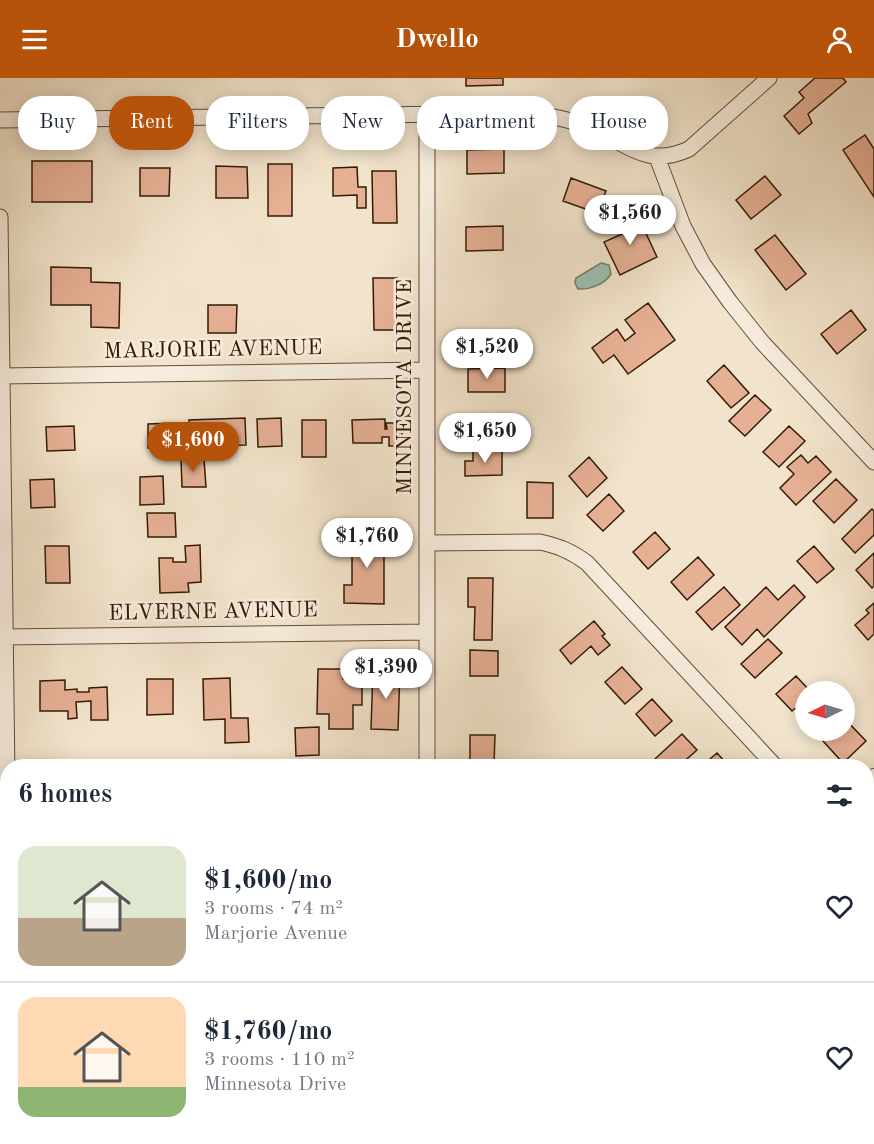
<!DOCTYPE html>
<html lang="en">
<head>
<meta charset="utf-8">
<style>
  :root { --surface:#fff; --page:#f6f6f7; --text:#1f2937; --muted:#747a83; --line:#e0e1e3; --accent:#b45309 }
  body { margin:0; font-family:"Old Standard TT",serif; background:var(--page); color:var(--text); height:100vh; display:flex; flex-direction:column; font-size:22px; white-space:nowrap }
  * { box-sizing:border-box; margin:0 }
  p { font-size:20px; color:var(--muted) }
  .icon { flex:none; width:33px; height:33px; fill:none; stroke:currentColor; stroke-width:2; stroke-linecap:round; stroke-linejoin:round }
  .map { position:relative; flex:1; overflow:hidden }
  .side { position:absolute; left:0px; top:681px; width:874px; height:386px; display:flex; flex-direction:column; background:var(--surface); border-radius:24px 24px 0 0; box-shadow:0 3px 15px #0003 }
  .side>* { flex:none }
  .hud { position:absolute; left:18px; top:18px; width:838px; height:54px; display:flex; gap:12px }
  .needle { width:39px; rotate:265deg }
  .controls { position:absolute; left:795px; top:603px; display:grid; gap:12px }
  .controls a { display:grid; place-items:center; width:60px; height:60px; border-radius:50%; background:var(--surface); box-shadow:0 3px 15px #0003; font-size:30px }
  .price { position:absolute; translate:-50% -51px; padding:0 14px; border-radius:21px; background:#fff; color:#222; font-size:20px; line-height:39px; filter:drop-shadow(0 2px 3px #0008) }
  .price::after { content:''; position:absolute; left:50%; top:36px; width:18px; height:14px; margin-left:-9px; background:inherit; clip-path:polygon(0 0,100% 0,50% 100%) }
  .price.active { background:var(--accent); color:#fff }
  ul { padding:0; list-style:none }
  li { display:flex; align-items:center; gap:18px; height:150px; padding:0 18px }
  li+li { border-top:2px solid var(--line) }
  li span { display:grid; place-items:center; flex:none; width:168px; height:120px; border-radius:18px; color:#555 }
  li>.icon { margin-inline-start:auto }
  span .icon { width:72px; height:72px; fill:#fffc; stroke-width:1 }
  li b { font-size:26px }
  h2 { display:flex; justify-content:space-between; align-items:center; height:72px; padding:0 18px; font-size:26px }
  .chip { padding:0 21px; border-radius:24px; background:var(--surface); box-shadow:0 3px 15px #0003; font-size:21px; line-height:54px }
  .chip.active { background:var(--accent); color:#fff }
  header { display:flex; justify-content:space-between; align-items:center; height:78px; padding:0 18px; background:var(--accent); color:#fff; font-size:27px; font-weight:700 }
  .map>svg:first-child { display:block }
  .green { fill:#bfc294; stroke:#7a6e4d; stroke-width:1.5 }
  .water { fill:#9cbfb3; stroke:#737d6e; stroke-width:1.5 }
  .building { fill:#e6b095; stroke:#351a06; stroke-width:1.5 }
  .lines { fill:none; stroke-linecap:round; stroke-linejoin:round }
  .minor-casing { stroke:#644c38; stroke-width:17 }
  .tertiary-casing { stroke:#644c38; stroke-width:22 }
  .path { stroke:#351a06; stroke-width:4; stroke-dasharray:1.5 3; stroke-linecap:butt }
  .minor { stroke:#f7edde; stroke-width:15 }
  .tertiary { stroke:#f7edde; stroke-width:20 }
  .labels { text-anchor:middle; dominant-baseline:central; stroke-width:5; stroke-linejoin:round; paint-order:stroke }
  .street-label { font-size:22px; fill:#351a06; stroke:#f7edde }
</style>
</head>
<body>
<header><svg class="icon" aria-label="menu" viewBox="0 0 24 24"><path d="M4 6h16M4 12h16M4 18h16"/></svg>Dwello<svg class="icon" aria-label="person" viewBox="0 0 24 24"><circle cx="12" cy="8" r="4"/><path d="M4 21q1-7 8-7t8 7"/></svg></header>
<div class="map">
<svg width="874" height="1066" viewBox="0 0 874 1066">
  <rect width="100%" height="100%" fill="#f2e4cc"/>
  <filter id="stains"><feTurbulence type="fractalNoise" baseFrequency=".00333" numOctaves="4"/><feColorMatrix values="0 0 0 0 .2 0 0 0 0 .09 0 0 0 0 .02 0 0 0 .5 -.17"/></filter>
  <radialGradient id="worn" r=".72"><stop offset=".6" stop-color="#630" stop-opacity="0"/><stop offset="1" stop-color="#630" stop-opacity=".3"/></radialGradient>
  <path class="green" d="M0,948H7L8,1059H563V1066H0Z"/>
  <path class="water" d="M601,185L609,187L611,196C605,206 590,212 578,211L575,205L576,200Z"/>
  <path class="building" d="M466,0H503V7L466,8Z
    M815,0H843L846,4L808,36L812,45L799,56L784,38L804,20L799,14Z
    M865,57L874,71V119L843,72Z
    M504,71V95L467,96V72Z
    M32,83H92V124H32Z
    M268,86H292V138H268Z
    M216,88L247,89L248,120H216Z
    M357,89L358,109H366V130H357V117L333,118V90Z
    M140,90H170L169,118H140Z
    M372,93H396L397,145H373Z
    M765,98L781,117L751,141L736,122Z
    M571,100L606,113L597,135L563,123Z
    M637,136L657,179L620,197L604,164L622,156L617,145Z
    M503,148V172L466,173V149Z
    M775,157L806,196L786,212L755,172Z
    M51,189L91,190V204L120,205L119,250L91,249V227H51Z
    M373,200H397L398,252H374Z
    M648,225L675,262L628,296L614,277L603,285L592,270L617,251L625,263L635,255L625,242Z
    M208,227H237L236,255H208Z
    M851,232L866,252L837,276L821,256Z
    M724,287L749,315L731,330L707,303Z
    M505,290V314H468V291Z
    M755,317L771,332L745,358L729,343Z
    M245,340L246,367L190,368L189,342Z
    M281,340L282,368L258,369L257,341Z
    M385,341V351H387L386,345H402V368H389V359H382V365H353L352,342Z
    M302,342H326V379H302Z
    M470,342H503V365L471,366Z
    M175,345L176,369L148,370V346Z
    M74,348L75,372L47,373L46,349Z
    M789,348L805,363L779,389L763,374Z
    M502,372V397L465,398V383H473V373Z
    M801,377L808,385L816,378L831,394L796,427L780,410L794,396L787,389Z
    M589,379L607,400L587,419L569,398Z
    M181,381H204L206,409H182Z
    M163,398L164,426L140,427V399Z
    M54,401L55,429L31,430L30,402Z
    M836,401L857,422L834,445L813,423Z
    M527,404L553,405V440H527Z
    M609,416L624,433L603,453L587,437Z
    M872,431L874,433V457L855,475L842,461Z
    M147,435H175L176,459H148Z
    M352,453H384V526L344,525V507H352Z
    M655,454L670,471L648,491L633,474Z
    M200,467L201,504L188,505L189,514L160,515L159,480H173V484H186L185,468Z
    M45,468H69L70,505H46Z
    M814,468L834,491L817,505L797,483Z
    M874,475V508L872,510L856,492Z
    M698,479L714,497L687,522L671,504Z
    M468,500H493L492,562H474L475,529H468Z
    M794,507L805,519L764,559L757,551L742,567L725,549L766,509L778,522Z
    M724,509L740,527L712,552L696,534Z
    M874,525V556L868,562L855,547L869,535L866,532Z
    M594,543L605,556L602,558L610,567L598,577L591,568L571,586L560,572Z
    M768,561L782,575L755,600L741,586Z
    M470,572L498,573V598H470Z
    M622,589L642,611L625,626L605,604Z
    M318,591H343V601H362V627H353V651H329V636H317Z
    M373,591L400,592L398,652L371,651Z
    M796,598L811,614H806V621L792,633L776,616Z
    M230,600L231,640H248L249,664L225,665V641L204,642L203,601Z
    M147,601H173V636L147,637Z
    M65,602V612L77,611V614H89V610L107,609L108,642H91V623L76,624L77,640L68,641V633H40V603Z
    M652,621L672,643L655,658L636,636Z
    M844,640L866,663L843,685L813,652H844Z
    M319,649V677L296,678L295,650Z
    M682,656L697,672L679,688H662L655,681Z
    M470,657H495L494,686H470Z
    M717,675L729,688H702Z
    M874,869V897L867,890V875Z
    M622,1059H650V1065H622Z"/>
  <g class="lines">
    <g class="minor-casing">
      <path id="minor" d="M0,42L524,35C548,37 571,41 593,51C629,67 648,90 689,71L769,0
        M657,79L683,148L703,186L730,224L762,264L874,384
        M0,139L8,781
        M0,298L427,292
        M427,465L540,464C558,468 571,473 587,485L775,688
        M0,559L427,554
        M427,688V37
        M867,788L874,796
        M0,815H8
        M753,1059L759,1066"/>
    </g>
    <g class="tertiary-casing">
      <path id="tertiary" d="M867,707L874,701
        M700,1059V1066"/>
    </g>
    <path class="path" d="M0,932L8,921
      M0,964L8,963
      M41,1059V1066
      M529,1059V1066"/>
    <use href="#minor" class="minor"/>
    <use href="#tertiary" class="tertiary"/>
  </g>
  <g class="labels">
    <g class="street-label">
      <text transform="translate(213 272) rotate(-1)">MARJORIE AVENUE</text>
      <text transform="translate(405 309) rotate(-90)">MINNESOTA DRIVE</text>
      <text transform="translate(213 534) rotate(-1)">ELVERNE AVENUE</text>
    </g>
  </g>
  <rect width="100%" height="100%" filter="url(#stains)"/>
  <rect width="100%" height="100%" fill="url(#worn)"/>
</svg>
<div class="controls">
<a><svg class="needle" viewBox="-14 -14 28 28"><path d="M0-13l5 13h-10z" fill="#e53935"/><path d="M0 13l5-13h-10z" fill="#747a83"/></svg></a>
</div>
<b class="price" style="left:630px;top:168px">$1,560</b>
<b class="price" style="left:487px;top:302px">$1,520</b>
<b class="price" style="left:485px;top:386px">$1,650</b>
<b class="price active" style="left:193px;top:395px">$1,600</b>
<b class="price" style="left:367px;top:491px">$1,760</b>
<b class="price" style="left:386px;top:622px">$1,390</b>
<div class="hud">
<a class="chip">Buy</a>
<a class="chip active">Rent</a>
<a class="chip">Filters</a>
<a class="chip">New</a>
<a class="chip">Apartment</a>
<a class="chip">House</a>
</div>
<section class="side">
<h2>6 homes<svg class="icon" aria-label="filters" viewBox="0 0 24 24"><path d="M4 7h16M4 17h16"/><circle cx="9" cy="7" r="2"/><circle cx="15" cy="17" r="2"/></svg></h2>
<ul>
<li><span style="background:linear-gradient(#dfe7d0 60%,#b9a48a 0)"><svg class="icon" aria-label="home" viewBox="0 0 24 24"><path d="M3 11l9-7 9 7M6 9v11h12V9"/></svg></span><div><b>$1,600/mo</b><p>3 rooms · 74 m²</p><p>Marjorie Avenue</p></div><svg class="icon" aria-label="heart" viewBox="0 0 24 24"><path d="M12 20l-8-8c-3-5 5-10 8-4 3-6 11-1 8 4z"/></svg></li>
<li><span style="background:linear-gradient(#ffd9b3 75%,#8fb573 0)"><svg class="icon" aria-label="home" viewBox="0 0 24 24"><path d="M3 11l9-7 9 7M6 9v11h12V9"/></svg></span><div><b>$1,760/mo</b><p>3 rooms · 110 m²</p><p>Minnesota Drive</p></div><svg class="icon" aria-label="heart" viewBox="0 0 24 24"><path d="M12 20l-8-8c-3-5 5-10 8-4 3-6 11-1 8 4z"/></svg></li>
</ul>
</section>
</div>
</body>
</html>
